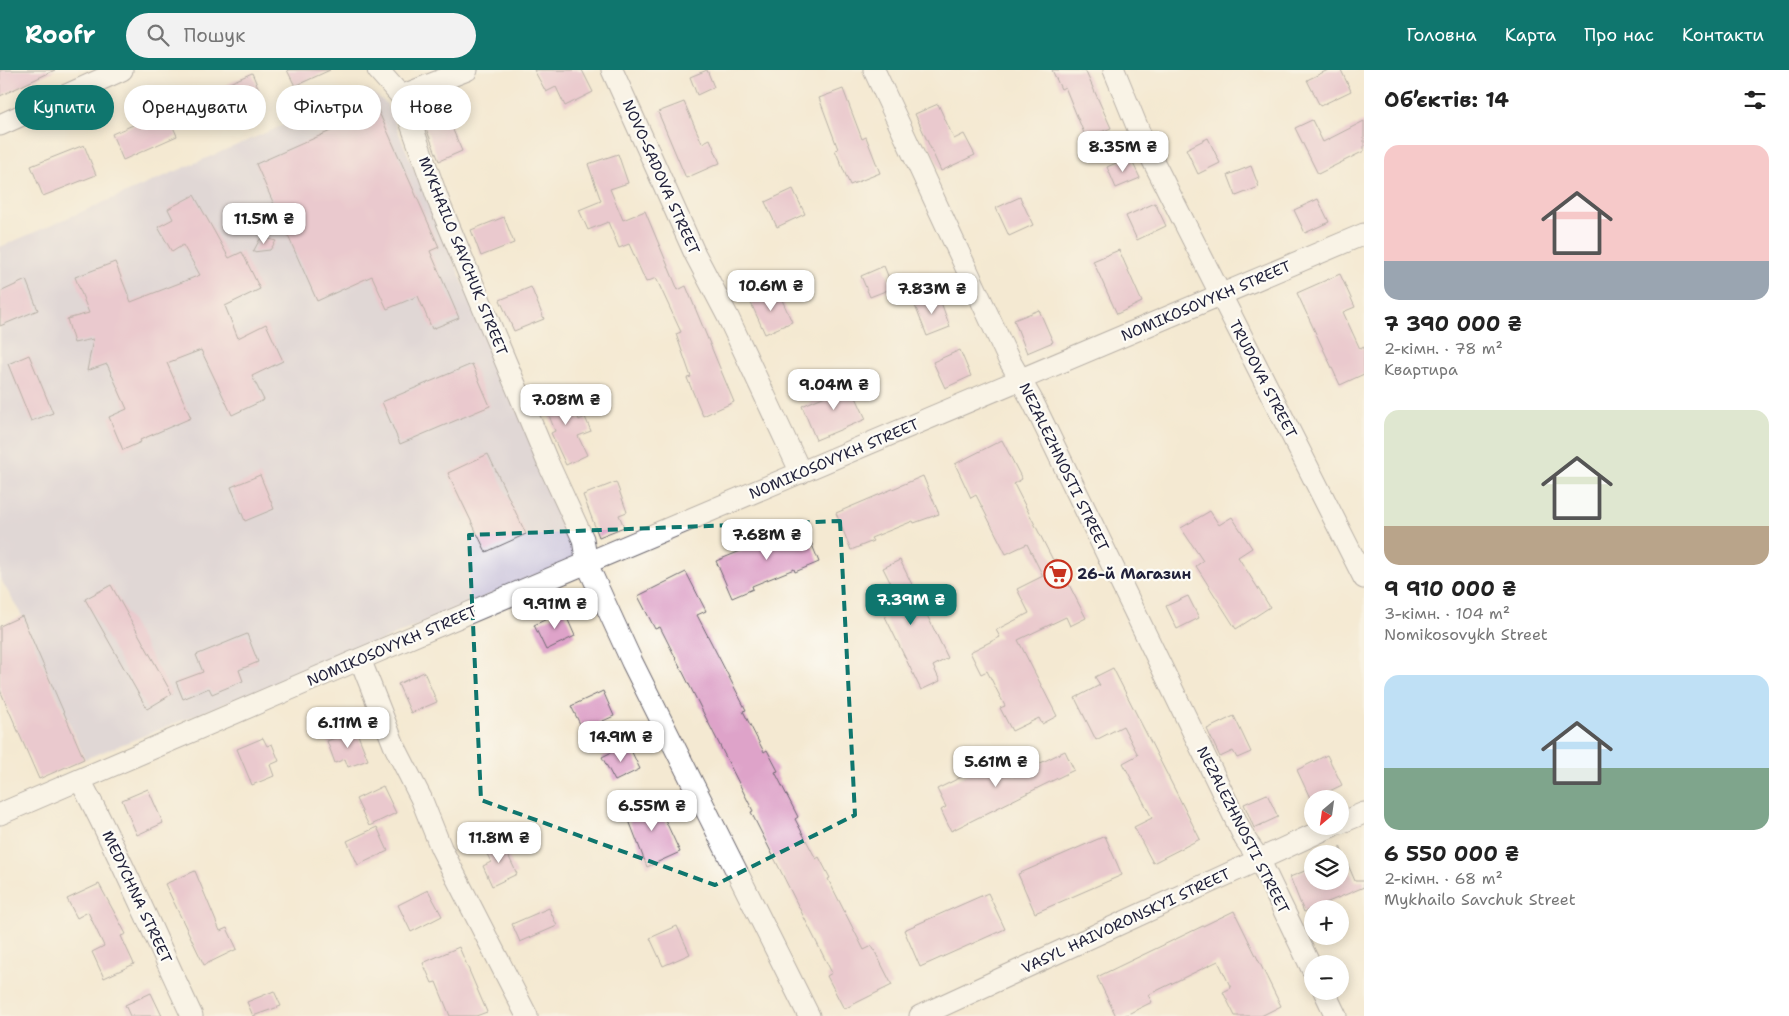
<!DOCTYPE html>
<html lang="uk">
<head>
<meta charset="utf-8">
<style>
  :root { --surface:#fff; --page:#f2f2f2; --text:#222; --muted:#767676; --accent:#0f766e }
  body { margin:0; font-family:"Shantell Sans",sans-serif; background:var(--page); color:var(--text); height:100vh; display:flex; flex-direction:column; font-size:19px; white-space:nowrap }
  * { box-sizing:border-box; margin:0 }
  p { font-size:16px; color:var(--muted) }
  .icon { flex:none; width:28px; height:28px; fill:none; stroke:currentColor; stroke-width:2; stroke-linecap:round; stroke-linejoin:round }
  .map { position:relative; flex:1; overflow:hidden }
  .panel { display:flex; flex-direction:column; background:var(--surface); width:425px }
  .panel>* { flex:none }
  .banner { position:absolute; left:15px; top:15px; width:475px; height:45px; display:flex; gap:10px }
  .needle { width:32px; rotate:209deg }
  .tools { position:absolute; left:1304px; top:720px; display:grid; gap:10px }
  .tools a { display:grid; place-items:center; width:45px; height:45px; border-radius:50%; background:var(--surface); box-shadow:0 2px 12px #0003; font-size:25px }
  .price { position:absolute; translate:-50% -42px; padding:0 11px; border-radius:10px; background:#fff; color:#222; font-size:16px; line-height:32px; filter:drop-shadow(0 1px 2px #0008) }
  .price::after { content:''; position:absolute; left:50%; top:30px; width:15px; height:11px; margin-left:-8px; background:inherit; clip-path:polygon(0 0,100% 0,50% 100%) }
  .price.active { background:var(--accent); color:#fff }
  ul { padding:0; list-style:none }
  li { display:grid; align-content:center; gap:10px; height:265px; padding:0 20px }
  li span { display:grid; place-items:center; height:155px; border-radius:15px; color:#555 }
  li>.icon { margin-inline-start:auto }
  span .icon { width:90px; height:90px; fill:#fffc; stroke-width:1 }
  li b { font-size:21px }
  h2 { display:flex; justify-content:space-between; align-items:center; height:60px; padding:0 20px; font-size:21px }
  .chip { padding:0 18px; border-radius:22px; background:var(--surface); box-shadow:0 2px 12px #0003; font-size:18px; line-height:45px }
  .chip.active { background:var(--accent); color:#fff }
  header { display:flex; align-items:center; gap:30px; box-sizing:border-box; height:70px; padding:0 25px; background:var(--accent); color:#fff }
  header strong { font-size:24px }
  nav { display:flex; gap:28px; margin-inline-start:auto; font-size:18px }
  .search { width:350px; height:45px; background:var(--page); display:flex; align-items:center; gap:12px; box-sizing:border-box; padding:0 18px; border-radius:28px; color:var(--muted); font-size:19px }
  main { display:flex; flex:1; min-height:0 }
  .map>svg:first-child { display:block }
  .industrial { fill:#c7c0d9 }
  .building { fill:#dea3c9 }
  .lines { fill:none; stroke-linecap:round; stroke-linejoin:round }
  .minor-casing { stroke:#6c6870; stroke-width:23 }
  .minor { stroke:#fff; stroke-width:21 }
  .marked { fill:none; stroke:#0f766e; stroke-width:4; stroke-dasharray:10 6; stroke-linejoin:round }
  .labels { text-anchor:middle; dominant-baseline:central; stroke-width:4.5; stroke-linejoin:round; paint-order:stroke }
  .street-label { font-size:15px; fill:#22223b; stroke:#fdfcf7 }
  .poi-label { font-size:15px; font-weight:bold; fill:#22223b; stroke:#fdfcf7; text-anchor:start }
</style>
</head>
<body>
<header>
<strong>Roofr</strong>
<div class="search"><svg class="icon" aria-label="search" viewBox="0 0 24 24"><circle cx="10" cy="10" r="6"/><path d="M15 15l6 6"/></svg>Пошук</div>
<nav><a>Головна</a><a>Карта</a><a>Про нас</a><a>Контакти</a></nav>
</header>
<main>
<div class="map">
<svg width="1364" height="946" viewBox="0 0 1364 946">
  <rect width="100%" height="100%" fill="#fdfcf7"/>
  <filter id="ink" filterUnits="userSpaceOnUse"><feTurbulence type="fractalNoise" baseFrequency=".02" numOctaves="2"/><feDisplacementMap in="SourceGraphic" scale="10" xChannelSelector="R" yChannelSelector="G"/><feConvolveMatrix kernelMatrix="1 2 1 2 8 2 1 2 1" color-interpolation-filters="sRGB"/></filter>
  <filter id="wash" filterUnits="userSpaceOnUse"><feTurbulence type="fractalNoise" baseFrequency=".0096" numOctaves="4" result="noise"/><feDisplacementMap in="SourceGraphic" scale="20" xChannelSelector="R" yChannelSelector="G"/><feGaussianBlur stdDeviation="1.12" result="paint"/><feColorMatrix in="noise" values="0 0 0 0 0 0 0 0 0 0 0 0 0 0 0 0 0 1.4 0 .05"/><feComposite in="paint" operator="in"/></filter>
  <g filter="url(#wash)">
    <rect width="100%" height="100%" fill="#f4e9d2"/>
    <path class="industrial" d="M367,19L386,33L580,486L355,582L85,689L22,546L0,508V177Z"/>
    <g id="blocks">
      <path class="building" d="M0,0H55L0,26Z
        M287,0H330L295,16Z
        M534,0H582L593,22L565,36L556,17L546,22Z
        M707,0L714,17L697,25L690,7Z
        M1052,0H1085L1111,58L1086,68L1065,17L1061,19Z
        M1328,0H1341L1351,21L1320,36L1307,10Z
        M252,3L263,29L208,54L196,28Z
        M843,19L862,69L866,67L880,103L850,115L835,80L838,79L819,28Z
        M684,32L702,73L710,69L720,93L686,108L658,42Z
        M938,34L954,69L964,64L975,85L941,101L915,44Z
        M378,40L439,177L430,181L459,248L432,259L418,226L387,239L372,206L317,231L256,94Z
        M166,41L177,66L123,90L112,64Z
        M447,46L462,81L439,91L425,56Z
        M1312,50L1323,72L1364,51V81L1318,104L1295,58Z
        M1208,68L1220,93L1198,104L1186,79Z
        M84,75L96,105L43,126L31,96Z
        M618,84L628,113L610,119L623,150L645,141L678,220L686,216L734,332L703,346L687,308L691,307L676,264L681,262L656,208L646,212L629,174L619,178L608,152L588,160L579,140L601,131L588,94Z
        M1130,87L1140,108L1116,118L1107,97Z
        M1251,96L1259,117L1236,126L1228,105Z
        M793,119L805,144L777,157L765,132Z
        M194,125L229,188L242,182L260,219L225,236L238,268L266,254L283,291L252,306L264,330L232,345L201,280L167,293L191,348L140,370L141,372L123,380L109,347L127,339L107,294L87,301L93,269L74,273L67,249L89,243L75,207L115,192L131,232L200,205L183,175L172,182L158,157L173,149L168,139Z
        M1020,127L1033,155L1009,166L996,138Z
        M1318,129L1329,152L1305,163L1294,140Z
        M1155,133L1166,156L1137,170L1126,146Z
        M504,147L514,173L481,186L471,160Z
        M265,168L276,171L270,180L253,182L260,169Z
        M1119,180L1142,232L1117,244L1093,191Z
        M884,196L893,218L870,227L861,206Z
        M1340,204L1355,237L1343,242L1360,279L1364,277V304L1340,315L1297,223Z
        M26,210L38,240L0,256V222Z
        M531,217L544,249L514,261L500,230Z
        M778,221L792,252L765,264L751,233Z
        M938,224L950,257L927,266L914,233Z
        M1039,240L1053,272L1027,283L1014,250Z
        M960,280L971,306L945,318L933,292Z
        M29,285L53,343L31,351L8,294Z
        M472,294L490,336L400,374L382,332Z
        M848,310L866,349L816,370L802,336L832,323L830,319Z
        M566,318L579,350L585,347L591,361L578,366L587,385L566,395L551,363L555,361L542,327Z
        M1002,370L1022,409L1014,414L1053,490L1056,489L1086,548L1070,556L1066,547L1018,570L1057,646L1042,654L1039,648L1012,661L1000,638L1005,636L987,601L981,604L970,582L1000,567L996,560L1029,543L1017,519L1043,506L1027,474L1006,484L976,425L971,428L955,394Z
        M488,384L526,464L486,482L448,403Z
        M260,405L274,439L245,451L231,417Z
        M923,406L939,444L914,453L913,451L871,468L873,471L851,480L836,443Z
        M616,412L627,442L619,445L624,457L599,467L583,425Z
        M1210,441L1219,455L1232,447L1252,478L1238,487L1270,537L1236,559L1196,496L1203,491L1181,458Z
        M804,455L819,492L795,502L794,499L752,516L753,519L732,528L716,491Z
        M900,490L948,588L933,596L940,611L921,620L873,522L891,514L883,498Z
        M686,502L706,541L697,545L746,640L743,641L764,682L767,680L778,701L775,702L798,747L795,749L816,789L819,787L830,808L828,809L864,880L872,876L892,915L844,939L827,906L832,903L751,742L753,741L660,557L655,559L638,526Z
        M111,515L172,624L147,639L85,529Z
        M1188,526L1199,548L1177,559L1166,536Z
        M564,541L575,566L546,580L534,555Z
        M22,546L84,689L39,709L0,620V556Z
        M247,564L258,592L239,600L243,611L212,624L209,618L183,629L176,612L203,602L196,585Z
        M1113,598L1200,769L1153,793L1134,757L1152,748L1123,693L1138,685L1123,656L1096,670L1075,628L1100,615L1095,607Z
        M424,602L437,632L411,643L398,614Z
        M603,621L614,646L583,660L571,636Z
        M1234,646L1251,682L1237,688L1233,681L1220,687L1207,659Z
        M356,660L368,690L348,697L345,689L335,693L327,671Z
        M263,668L267,676L272,674L279,691L270,695L274,706L252,715L237,679Z
        M628,674L640,699L615,711L602,687Z
        M1065,681L1074,700L951,761L941,740L946,737L937,719L1004,686L1014,706Z
        M1327,685L1342,715L1311,730L1297,700Z
        M383,716L396,743L369,756L356,729Z
        M148,719L163,753L137,765L122,730Z
        M1267,724L1278,747L1254,758L1244,734Z
        M655,728L680,782L647,797L625,740Z
        M377,757L388,781L358,795L347,771Z
        M1105,766L1122,805L1035,843L1018,804Z
        M501,770L517,804L492,816L483,796L491,792L484,778Z
        M1340,776L1355,811H1364V817L1304,842L1290,807L1312,798V811H1340Z
        M195,801L220,861L227,858L237,879L204,895L165,814Z
        M99,814L126,864L121,866L134,894L104,908L92,882L104,876L88,842L77,848L67,829Z
        M428,820L442,846L411,862L398,835Z
        M988,823L1005,859L920,897L904,860Z
        M549,838L557,856L520,872L512,854Z
        M1234,841L1281,936L1261,946H1235L1223,922L1231,918L1218,891L1148,925L1152,932L1124,946H1116L1097,907Z
        M677,856L690,884L663,896L650,868Z
        M459,877L487,942L476,946H450L436,912L432,913L423,893Z
        M274,921L281,936L253,946L247,932Z
        M151,923L162,946H130L125,935Z"/>
    </g>
  </g>
  <g filter="url(#ink)">
    <use href="#blocks" fill-opacity="0" stroke="#6c6870" stroke-width="1"/>
    <g class="lines">
      <g class="minor-casing">
        <path id="minor" d="M378,0L401,26L440,135L548,393L583,469L587,494L632,592L809,946
          M612,0L695,184L728,247L801,403
          M874,0L1008,288L1033,332L1245,769L1259,789L1312,899
          M1114,0L1143,71L1364,508
          M401,26L467,0
          M0,55L122,0
          M360,589L394,675L421,728L441,778L527,946
          M80,710C121,787 155,867 192,946
          M0,744L360,589L1364,164
          M1340,753L1364,743
          M1324,921L1336,946
          M920,946L1332,756"/>
      </g>
      <use href="#minor" class="minor"/>
    </g>
  </g>
  <path d="M0 0H1364V946H0ZM840,451L855,745L715,815L481,730L469,465Z" fill="#f4e9d2" fill-opacity=".55" fill-rule="evenodd"/>
  <path class="marked" d="M840,451L855,745L715,815L481,730L469,465Z"/>
  <defs>
    <g id="supermarket-ring" transform="scale(1.4375)"><circle r="9.5" fill="#fdfcf7" stroke="#c8321e" stroke-width="1.5"/><path d="M-6-5.5h2.5l.6 2H6L4.5 2H-2.5L-4.4-4H-6ZM-1.5 3.2a1.3 1.3 0 1 0 .1 0ZM3 3.2a1.3 1.3 0 1 0 .1 0Z" fill="#c8321e"/></g>
  </defs>
  <g fill-rule="evenodd">
    <use href="#supermarket-ring" x="1058" y="504"/>
  </g>
  <g class="labels">
    <g class="street-label">
      <text transform="translate(661 107) rotate(66)">NOVO-SADOVA STREET</text>
      <text transform="translate(463 186) rotate(68)">MYKHAILO SAVCHUK STREET</text>
      <text transform="translate(1206 231) rotate(-23)">NOMIKOSOVYKH STREET</text>
      <text transform="translate(1263 309) rotate(63)">TRUDOVA STREET</text>
      <text transform="translate(834 389) rotate(-23)">NOMIKOSOVYKH STREET</text>
      <text transform="translate(1064 397) rotate(64)">NEZALEZHNOSTI STREET</text>
      <text transform="translate(392 576) rotate(-23)">NOMIKOSOVYKH STREET</text>
      <text transform="translate(1243 760) rotate(63)">NEZALEZHNOSTI STREET</text>
      <text transform="translate(137 827) rotate(65)">MEDYCHNA STREET</text>
      <text transform="translate(1126 851) rotate(-25)">VASYL HAIVORONSKYI STREET</text>
    </g>
    <g class="poi-label">
      <text x="1077" y="504">26-й Магазин</text>
    </g>
  </g>
</svg>
<div class="tools">
<a><svg class="needle" viewBox="-14 -14 28 28"><path d="M0-13l5 13h-10z" fill="#e53935"/><path d="M0 13l5-13h-10z" fill="#767676"/></svg></a>
<a><svg class="icon" aria-label="layers" viewBox="0 0 24 24"><path d="M12 4l9 5-9 5-9-5zM3 14l9 5 9-5"/></svg></a>
<a>+</a>
<a>−</a>
</div>
<b class="price" style="left:1123px;top:103px">8.35M ₴</b>
<b class="price" style="left:264px;top:175px">11.5M ₴</b>
<b class="price" style="left:771px;top:242px">10.6M ₴</b>
<b class="price" style="left:932px;top:245px">7.83M ₴</b>
<b class="price" style="left:834px;top:341px">9.04M ₴</b>
<b class="price" style="left:566px;top:356px">7.08M ₴</b>
<b class="price" style="left:767px;top:491px">7.68M ₴</b>
<b class="price active" style="left:911px;top:556px">7.39M ₴</b>
<b class="price" style="left:555px;top:560px">9.91M ₴</b>
<b class="price" style="left:348px;top:679px">6.11M ₴</b>
<b class="price" style="left:621px;top:693px">14.9M ₴</b>
<b class="price" style="left:996px;top:718px">5.61M ₴</b>
<b class="price" style="left:652px;top:762px">6.55M ₴</b>
<b class="price" style="left:499px;top:794px">11.8M ₴</b>
<div class="banner">
<a class="chip active">Купити</a>
<a class="chip">Орендувати</a>
<a class="chip">Фільтри</a>
<a class="chip">Нове</a>
</div>
</div>
<section class="panel">
<h2>Об’єктів: 14<svg class="icon" aria-label="filters" viewBox="0 0 24 24"><path d="M4 7h16M4 17h16"/><circle cx="9" cy="7" r="2"/><circle cx="15" cy="17" r="2"/></svg></h2>
<ul>
<li><span style="background:linear-gradient(#f6c9c9 75%,#9aa5b1 0)"><svg class="icon" aria-label="home" viewBox="0 0 24 24"><path d="M3 11l9-7 9 7M6 9v11h12V9"/></svg></span><div><b>7 390 000 ₴</b><p>2-кімн. · 78 m²</p><p>Квартира</p></div></li>
<li><span style="background:linear-gradient(#dfe7d0 75%,#b9a48a 0)"><svg class="icon" aria-label="home" viewBox="0 0 24 24"><path d="M3 11l9-7 9 7M6 9v11h12V9"/></svg></span><div><b>9 910 000 ₴</b><p>3-кімн. · 104 m²</p><p>Nomikosovykh Street</p></div></li>
<li><span style="background:linear-gradient(#bfe0f5 60%,#7fa58c 0)"><svg class="icon" aria-label="home" viewBox="0 0 24 24"><path d="M3 11l9-7 9 7M6 9v11h12V9"/></svg></span><div><b>6 550 000 ₴</b><p>2-кімн. · 68 m²</p><p>Mykhailo Savchuk Street</p></div></li>
</ul>
</section>
</main>
</body>
</html>
